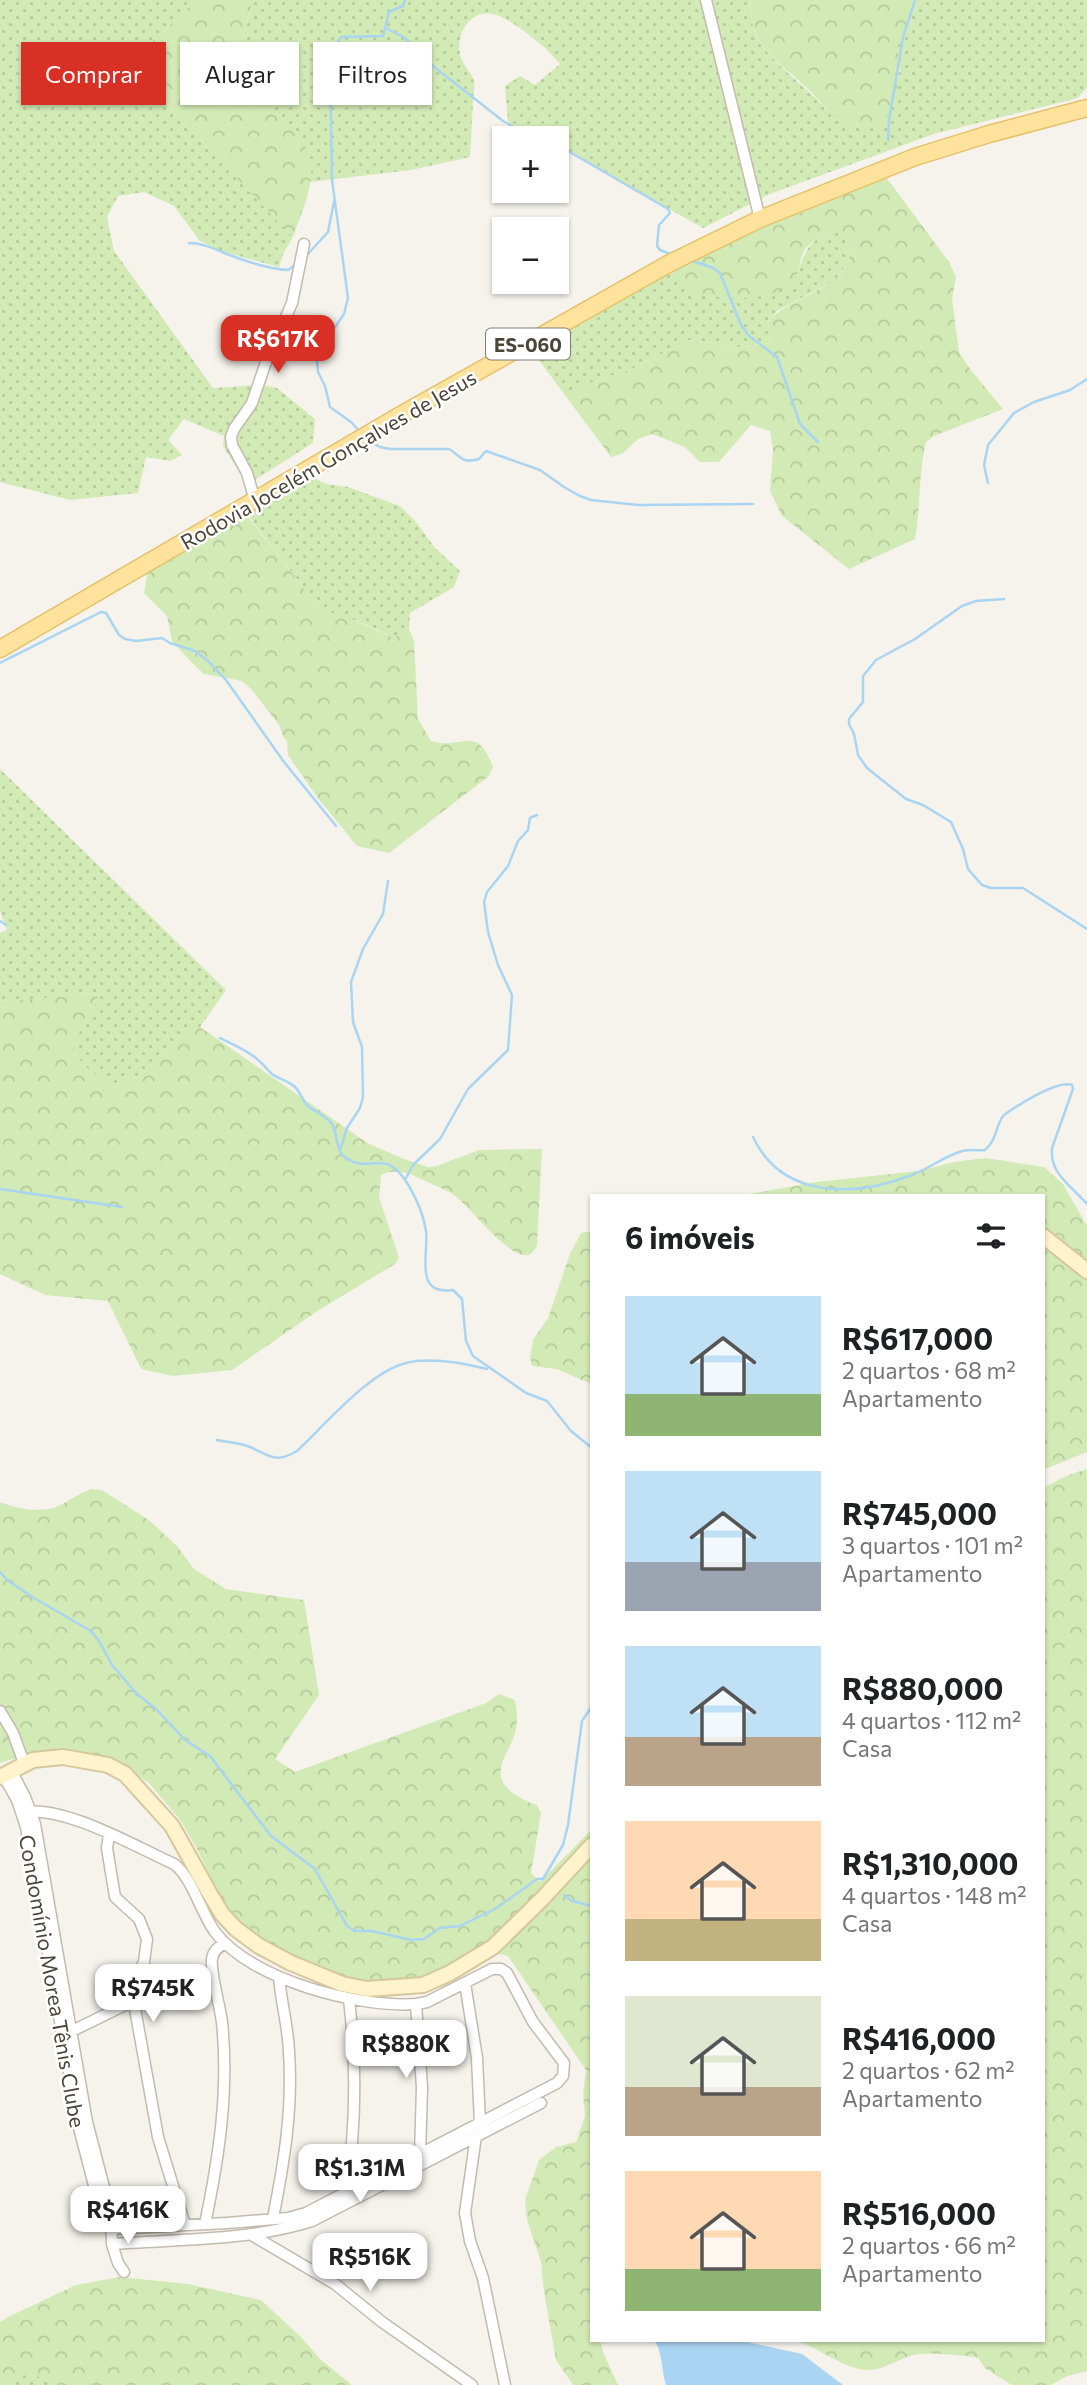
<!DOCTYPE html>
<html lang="pt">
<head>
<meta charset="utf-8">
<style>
  :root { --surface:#fff; --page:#f6f6f6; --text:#202124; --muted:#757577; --accent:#d93025 }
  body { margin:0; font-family:Commissioner,sans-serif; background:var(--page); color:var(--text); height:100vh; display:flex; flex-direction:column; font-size:26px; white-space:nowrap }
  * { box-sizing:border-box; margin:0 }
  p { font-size:23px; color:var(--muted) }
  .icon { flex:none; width:38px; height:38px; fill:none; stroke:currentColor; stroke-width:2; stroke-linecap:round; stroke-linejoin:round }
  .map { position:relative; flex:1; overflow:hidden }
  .drawer { position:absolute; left:590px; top:1194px; width:455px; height:1148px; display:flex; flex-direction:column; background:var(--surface); border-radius:0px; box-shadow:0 2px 5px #0004 }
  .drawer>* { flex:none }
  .banner { position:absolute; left:21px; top:42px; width:464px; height:63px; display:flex; gap:14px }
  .buttons { position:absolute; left:492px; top:126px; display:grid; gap:14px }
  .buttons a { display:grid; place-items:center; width:77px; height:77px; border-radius:0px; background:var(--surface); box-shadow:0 2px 5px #0004; font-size:35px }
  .price { position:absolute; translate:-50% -60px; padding:0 16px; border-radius:14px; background:#fff; color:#222; font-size:23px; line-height:46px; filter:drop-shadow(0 2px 4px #0008) }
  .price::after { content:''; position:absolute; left:50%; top:42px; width:21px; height:16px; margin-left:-10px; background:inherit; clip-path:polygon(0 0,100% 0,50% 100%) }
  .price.on { background:var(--accent); color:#fff }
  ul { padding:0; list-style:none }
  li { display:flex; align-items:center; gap:21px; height:175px; padding:0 35px }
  li span { display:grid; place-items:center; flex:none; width:196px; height:140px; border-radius:0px; color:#555 }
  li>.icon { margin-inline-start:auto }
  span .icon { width:84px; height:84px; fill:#fffc; stroke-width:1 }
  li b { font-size:30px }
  h2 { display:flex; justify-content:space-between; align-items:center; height:84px; padding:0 35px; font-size:30px }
  .tag { padding:0 24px; border-radius:0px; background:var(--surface); box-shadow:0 2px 5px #0004; font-size:24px; line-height:63px }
  .tag.on { background:var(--accent); color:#fff }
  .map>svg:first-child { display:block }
  .grass { fill:url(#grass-dots) }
  .forest { fill:url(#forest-crowns) }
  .water { fill:#a9d4f2 }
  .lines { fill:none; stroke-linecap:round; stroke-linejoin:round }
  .stream { stroke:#a9d4f2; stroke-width:2.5 }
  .street-casing { stroke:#c2bbae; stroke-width:13 }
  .secondary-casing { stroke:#d6c79b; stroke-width:18 }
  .primary-casing { stroke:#e6c16a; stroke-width:19 }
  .street { stroke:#fff; stroke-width:10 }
  .secondary { stroke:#fff3cd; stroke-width:14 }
  .primary { stroke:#ffe39c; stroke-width:16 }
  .labels { text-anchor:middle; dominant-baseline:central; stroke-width:5; stroke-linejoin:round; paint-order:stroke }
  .shield { fill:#fff; stroke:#817c74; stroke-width:2 }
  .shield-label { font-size:19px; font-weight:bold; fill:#4b4439 }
  .street-label { font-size:21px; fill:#4b4439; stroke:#fff }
</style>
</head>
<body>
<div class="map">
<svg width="1087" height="2385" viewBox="0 0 1087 2385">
  <defs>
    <pattern id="grass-dots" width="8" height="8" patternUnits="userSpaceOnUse" patternTransform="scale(1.75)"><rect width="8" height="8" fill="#d2eab5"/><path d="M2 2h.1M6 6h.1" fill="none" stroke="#b6ca9c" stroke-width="1.8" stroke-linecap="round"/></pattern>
    <pattern id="forest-crowns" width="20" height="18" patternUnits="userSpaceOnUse" patternTransform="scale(1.75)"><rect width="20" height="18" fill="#d2eab5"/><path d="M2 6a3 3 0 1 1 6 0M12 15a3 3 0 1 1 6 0" fill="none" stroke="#b6ca9c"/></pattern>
  </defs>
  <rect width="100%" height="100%" fill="#f6f3ec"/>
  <path class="grass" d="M0,0H197L132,61L181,120L293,237L284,252L279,267L217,250L199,240L174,206L144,192L118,196L107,217L114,251L213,388L262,385L277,388L315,419L313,443L247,485L223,446L224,436L184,419L168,440L182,455L170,461L146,457L138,493L70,500L0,482Z
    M245,0H750C752,10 751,24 755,33C767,60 806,86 826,109L900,72C898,62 896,53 898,43C902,27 911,17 914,0H1087V87L1078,98L934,134L770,194L703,228L557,146L556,138H540L519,131L509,134L505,86L520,76L535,85L560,64C550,50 513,20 496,15C470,7 454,35 461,58C464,66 472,74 474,81C475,88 473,96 473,103C472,121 471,139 470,157L411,170L310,182L311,169L235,100L226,88L252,8Z
    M836,231L850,244L848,263L835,280L777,311L768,322L770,342L761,345L738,347L689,340L632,369L587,384L570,402L530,348L669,270L797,276C804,252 809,238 836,231Z
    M309,475L326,484L348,487L400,506L416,522L435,548L460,571L454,587L410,613L409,629L394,638C369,625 345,615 317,610L316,604L247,514Z
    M0,769L226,990L200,1027L185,1035L138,1076L124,1083L108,1084L89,1070L76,1056L73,1047L75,1038L91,1017L99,993L0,1002V933L7,930L0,911Z
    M31,2374L63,2385H10L16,2377Z"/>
  <path class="forest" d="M197,0H245L252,8L226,88L235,99L257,92C271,108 294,129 305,146C321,174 302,210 293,237L181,120L131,61Z
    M750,0H914C911,17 903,26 899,41C896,52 900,63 899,74C898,92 889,109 882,126C872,129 862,130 851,126C834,120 822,103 810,91C792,73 765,57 755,32C751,23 752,10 750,0Z
    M883,173L949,262L956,277L952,299L959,352L970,369L1003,409L934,436L926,442C918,474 921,507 915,539L849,569L782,516L770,491L773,450L770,431L751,425L719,462H700L685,447L652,434L638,439L622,454L611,457L570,402L587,384L632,369L689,340L738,347L761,345L770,342L768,322C787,298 840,289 848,261C850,256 849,249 850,244L836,231C826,233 809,242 804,251C799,259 801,270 795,278C773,307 716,298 685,291L668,269L675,258Z
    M246,514L316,604L317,610L343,615L394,638L409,629L414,641L418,719L431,741C462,751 476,722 493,767L489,776L389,853L357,846L317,797L288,755L287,741L283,737L279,725L251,689L242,681L204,674L191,662L172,641L167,616L144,593L148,570Z
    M99,993L91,1017L75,1038L73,1047L76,1056L89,1070L108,1084L124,1083L138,1076L185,1035L200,1027L369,1144L404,1159L428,1167L437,1166L479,1150L542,1149L537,1246C534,1250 531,1256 525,1255C504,1254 470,1205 451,1193C442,1188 431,1184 421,1179C408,1173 394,1168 381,1175L379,1197L399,1258L395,1264L319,1310L232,1370L173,1376L141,1369L108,1301L45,1295L0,1274V1002Z
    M986,1158L1044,1167L1063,1184L1087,1226V1452L1043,1470V1195H744L816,1182L919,1171L954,1162Z
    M591,1231H592L591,1384L557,1369L532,1366L530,1357L533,1340L548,1318L570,1254L581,1233Z
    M1087,1469V2371L1067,2376L1051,2385H1012L986,2369L978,2358C967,2355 923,2352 913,2355C898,2359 882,2371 866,2370C847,2370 815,2346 795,2340H1043V1488L1066,1476Z
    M91,1489L102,1490L150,1521L177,1546L194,1569L226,1589L304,1600L319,1695L275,1759L295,1772L486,1703L499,1694L515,1700C517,1711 518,1721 515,1733C512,1744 505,1753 502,1764C494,1787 520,1799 537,1805L541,1813L531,1873L540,1882L591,1830L592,2340H600L603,2352L618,2385H573L556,2360L544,2292L541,2262L527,2220L525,2200L539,2160L556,2147L576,2142L585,2116L583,2093L586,2070L508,1956L477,1948L438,1972L406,1982L360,1985L328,1973L253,1938L219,1895L197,1849L181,1821L149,1783L119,1764L87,1754H30L0,1763V1502C17,1509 44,1514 61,1505C71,1499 79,1494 91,1489Z
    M120,2277L188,2284L261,2300L301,2337L320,2359L352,2385H63L31,2374L16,2377L10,2385H0V2322L8,2317L76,2285Z"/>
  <path class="water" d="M654,2340H745L751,2343L802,2354L843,2385H666C661,2370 663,2352 654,2340Z"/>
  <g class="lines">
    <path class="stream" d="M386,28L405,38L424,59L503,121L519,130L547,138
      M888,140L889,120L903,37L915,0
      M556,144L668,209L670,213L659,225L657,246L660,250L673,255
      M189,243C203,243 214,249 227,254C245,261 268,269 288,270L295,265
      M306,256L328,232L334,202
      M690,260L713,268L720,273L741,325L749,336L777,357L800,424L818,442
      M360,432L351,422L330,407L325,386L318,372L317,361L324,343L344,314L348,298L332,180L330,67L336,45L341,37L383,36L389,12L403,6L405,0
      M370,442L380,447L390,449H449C461,456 461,464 479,459L486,451L540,470L564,487L580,496L591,500L638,505L753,504
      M988,483L984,465L988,445L1014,413L1034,402L1070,390L1087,379
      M1004,599L976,601L962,606L915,639L876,660L863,676V702L849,719V724L854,734L858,755L867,768L906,799L923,805L951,822L963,849L968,869L982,885L991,888H1023L1087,929
      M0,663L101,612L106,613L119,635L125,639L136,641L162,638L170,643L195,651L208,661L226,680L284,762L336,826
      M0,921L6,925
      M220,1038C232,1044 247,1050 257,1059C262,1063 267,1069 272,1074C279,1079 289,1081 295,1087C300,1092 302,1099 307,1105C314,1112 326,1115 332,1124C338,1134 335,1151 346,1158C371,1175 385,1145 409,1186C417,1200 424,1216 426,1231C429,1254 413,1296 453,1290L462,1299L466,1341L473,1356L526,1393L547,1401L571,1431L592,1448
      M753,1137C782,1199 854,1197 909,1176C928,1170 945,1155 963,1151C970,1149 978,1151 985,1150C998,1139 995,1125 1004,1115C1018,1105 1057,1080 1072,1085L1073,1089L1052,1148C1049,1174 1073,1187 1087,1204
      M340,1150L347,1128L360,1108L363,1097L362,1047L353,1022L351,982L363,949L383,914L388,881
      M405,1180L413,1165L440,1139L468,1089L508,1050L512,995L498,965L488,932L484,902L487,892L508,866L518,841L528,830L530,818L537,815
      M0,1189L122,1207
      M217,1440C228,1442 241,1443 250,1447C271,1456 275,1464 297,1451C325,1425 369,1372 406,1363C431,1357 463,1363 487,1369
      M0,1572L7,1580L34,1598L91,1631L99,1641L112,1665L136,1693L156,1709L185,1740L210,1756L271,1836L315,1869L347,1926L355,1931H372L411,1940L424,1939L440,1928L460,1926L495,1909L537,1879H543L563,1845L568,1825L582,1721L592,1706
      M564,1895L572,1901L592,1906"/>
    <g class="street-casing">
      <path id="street" d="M706,0L760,219
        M255,501L247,473L232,445L231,437L234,429L252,403L265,365L292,303L304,244
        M0,1711L13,1733L24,1763
        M11,1770L25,1797L35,1824L87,2122L111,2214L112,2244L118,2263L124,2272
        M3,1775L17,1800L26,1827L78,2124L102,2216L110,2228
        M21,1812C65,1805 134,1846 174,1864C192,1877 201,1913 215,1932C251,1980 359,2008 416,2004L427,2002L492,1969H501L507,1973L533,2022L564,2063L563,2076L557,2083L306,2213L288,2218L227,2223L110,2229
        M109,1835L107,1848L115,1897L139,1919L147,1939L144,1962L134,1982V2003L158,2137L185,2225
        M465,1983L477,2058L480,2124
        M416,2004L422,2087L420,2155
        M68,2033L125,2005L134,2003
        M476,2136L465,2213L470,2241L483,2278L505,2385
        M346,2194C356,2128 357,2065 349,2000
        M273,2218C284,2163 293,2109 289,2052C288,2026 281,2002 279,1977
        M205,2224C219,2157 229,2091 222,2022C220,2006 210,1972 212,1959C213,1951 218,1947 225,1943
        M250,2234L335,2284L382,2322L472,2385
        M112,2244C178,2239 249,2241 312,2221L541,2103"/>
    </g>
    <g class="secondary-casing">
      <path id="secondary" d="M1043,1236L1087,1271
        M0,1777L33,1760L63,1757L108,1765L125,1774L172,1826L210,1894L222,1914L236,1929L259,1946L291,1963L342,1984L367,1989L423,1985L450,1973L493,1947L542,1899L592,1845"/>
    </g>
    <g class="primary-casing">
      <path id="primary" d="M0,649L399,416L670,263L760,219L915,157L989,134L1087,108"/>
    </g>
    <use href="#street" class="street"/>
    <use href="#secondary" class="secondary"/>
    <use href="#primary" class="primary"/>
  </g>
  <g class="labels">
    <rect class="shield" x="486" y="328.5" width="84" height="31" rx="5"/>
    <g class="shield-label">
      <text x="528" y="344">ES-060</text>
    </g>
    <g class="street-label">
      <text transform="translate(328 459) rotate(-30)">Rodovia Jocelém Gonçalves de Jesus</text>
      <text transform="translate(53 1981) rotate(80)">Condomínio Morea Tênis Clube</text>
    </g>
  </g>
</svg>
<div class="buttons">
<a>+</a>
<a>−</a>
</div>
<b class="price on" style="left:278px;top:375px">R$617K</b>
<b class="price" style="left:153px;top:2024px">R$745K</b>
<b class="price" style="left:406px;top:2080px">R$880K</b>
<b class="price" style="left:360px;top:2204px">R$1.31M</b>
<b class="price" style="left:128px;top:2246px">R$416K</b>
<b class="price" style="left:370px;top:2293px">R$516K</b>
<div class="banner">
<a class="tag on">Comprar</a>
<a class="tag">Alugar</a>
<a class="tag">Filtros</a>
</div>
<section class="drawer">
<h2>6 imóveis<svg class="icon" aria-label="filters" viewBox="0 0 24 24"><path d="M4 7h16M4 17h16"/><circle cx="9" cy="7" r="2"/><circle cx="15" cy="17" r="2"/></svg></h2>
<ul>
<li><span style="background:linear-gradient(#bfe0f5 70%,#8fb573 0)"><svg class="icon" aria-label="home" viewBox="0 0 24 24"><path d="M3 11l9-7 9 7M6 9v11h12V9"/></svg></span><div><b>R$617,000</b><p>2 quartos · 68 m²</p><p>Apartamento</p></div></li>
<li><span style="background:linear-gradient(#bfe0f5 65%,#9aa5b1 0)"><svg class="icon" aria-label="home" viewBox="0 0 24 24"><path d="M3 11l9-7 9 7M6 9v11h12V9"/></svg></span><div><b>R$745,000</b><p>3 quartos · 101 m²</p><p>Apartamento</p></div></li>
<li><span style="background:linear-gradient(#bfe0f5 65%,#b9a48a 0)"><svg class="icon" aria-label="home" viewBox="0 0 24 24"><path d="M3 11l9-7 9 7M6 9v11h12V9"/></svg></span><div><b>R$880,000</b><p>4 quartos · 112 m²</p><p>Casa</p></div></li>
<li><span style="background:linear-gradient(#ffd9b3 70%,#c2b280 0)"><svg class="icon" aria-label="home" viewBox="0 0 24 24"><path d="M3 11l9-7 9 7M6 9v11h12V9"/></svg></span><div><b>R$1,310,000</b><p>4 quartos · 148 m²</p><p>Casa</p></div></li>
<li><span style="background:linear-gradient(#dfe7d0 65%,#b9a48a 0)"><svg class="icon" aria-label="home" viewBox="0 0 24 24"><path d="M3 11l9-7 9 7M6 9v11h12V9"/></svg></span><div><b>R$416,000</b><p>2 quartos · 62 m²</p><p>Apartamento</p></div></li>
<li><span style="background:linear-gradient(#ffd9b3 70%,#8fb573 0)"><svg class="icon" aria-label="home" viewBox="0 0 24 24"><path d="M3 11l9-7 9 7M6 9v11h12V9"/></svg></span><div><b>R$516,000</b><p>2 quartos · 66 m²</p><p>Apartamento</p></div></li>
</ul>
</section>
</div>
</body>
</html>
